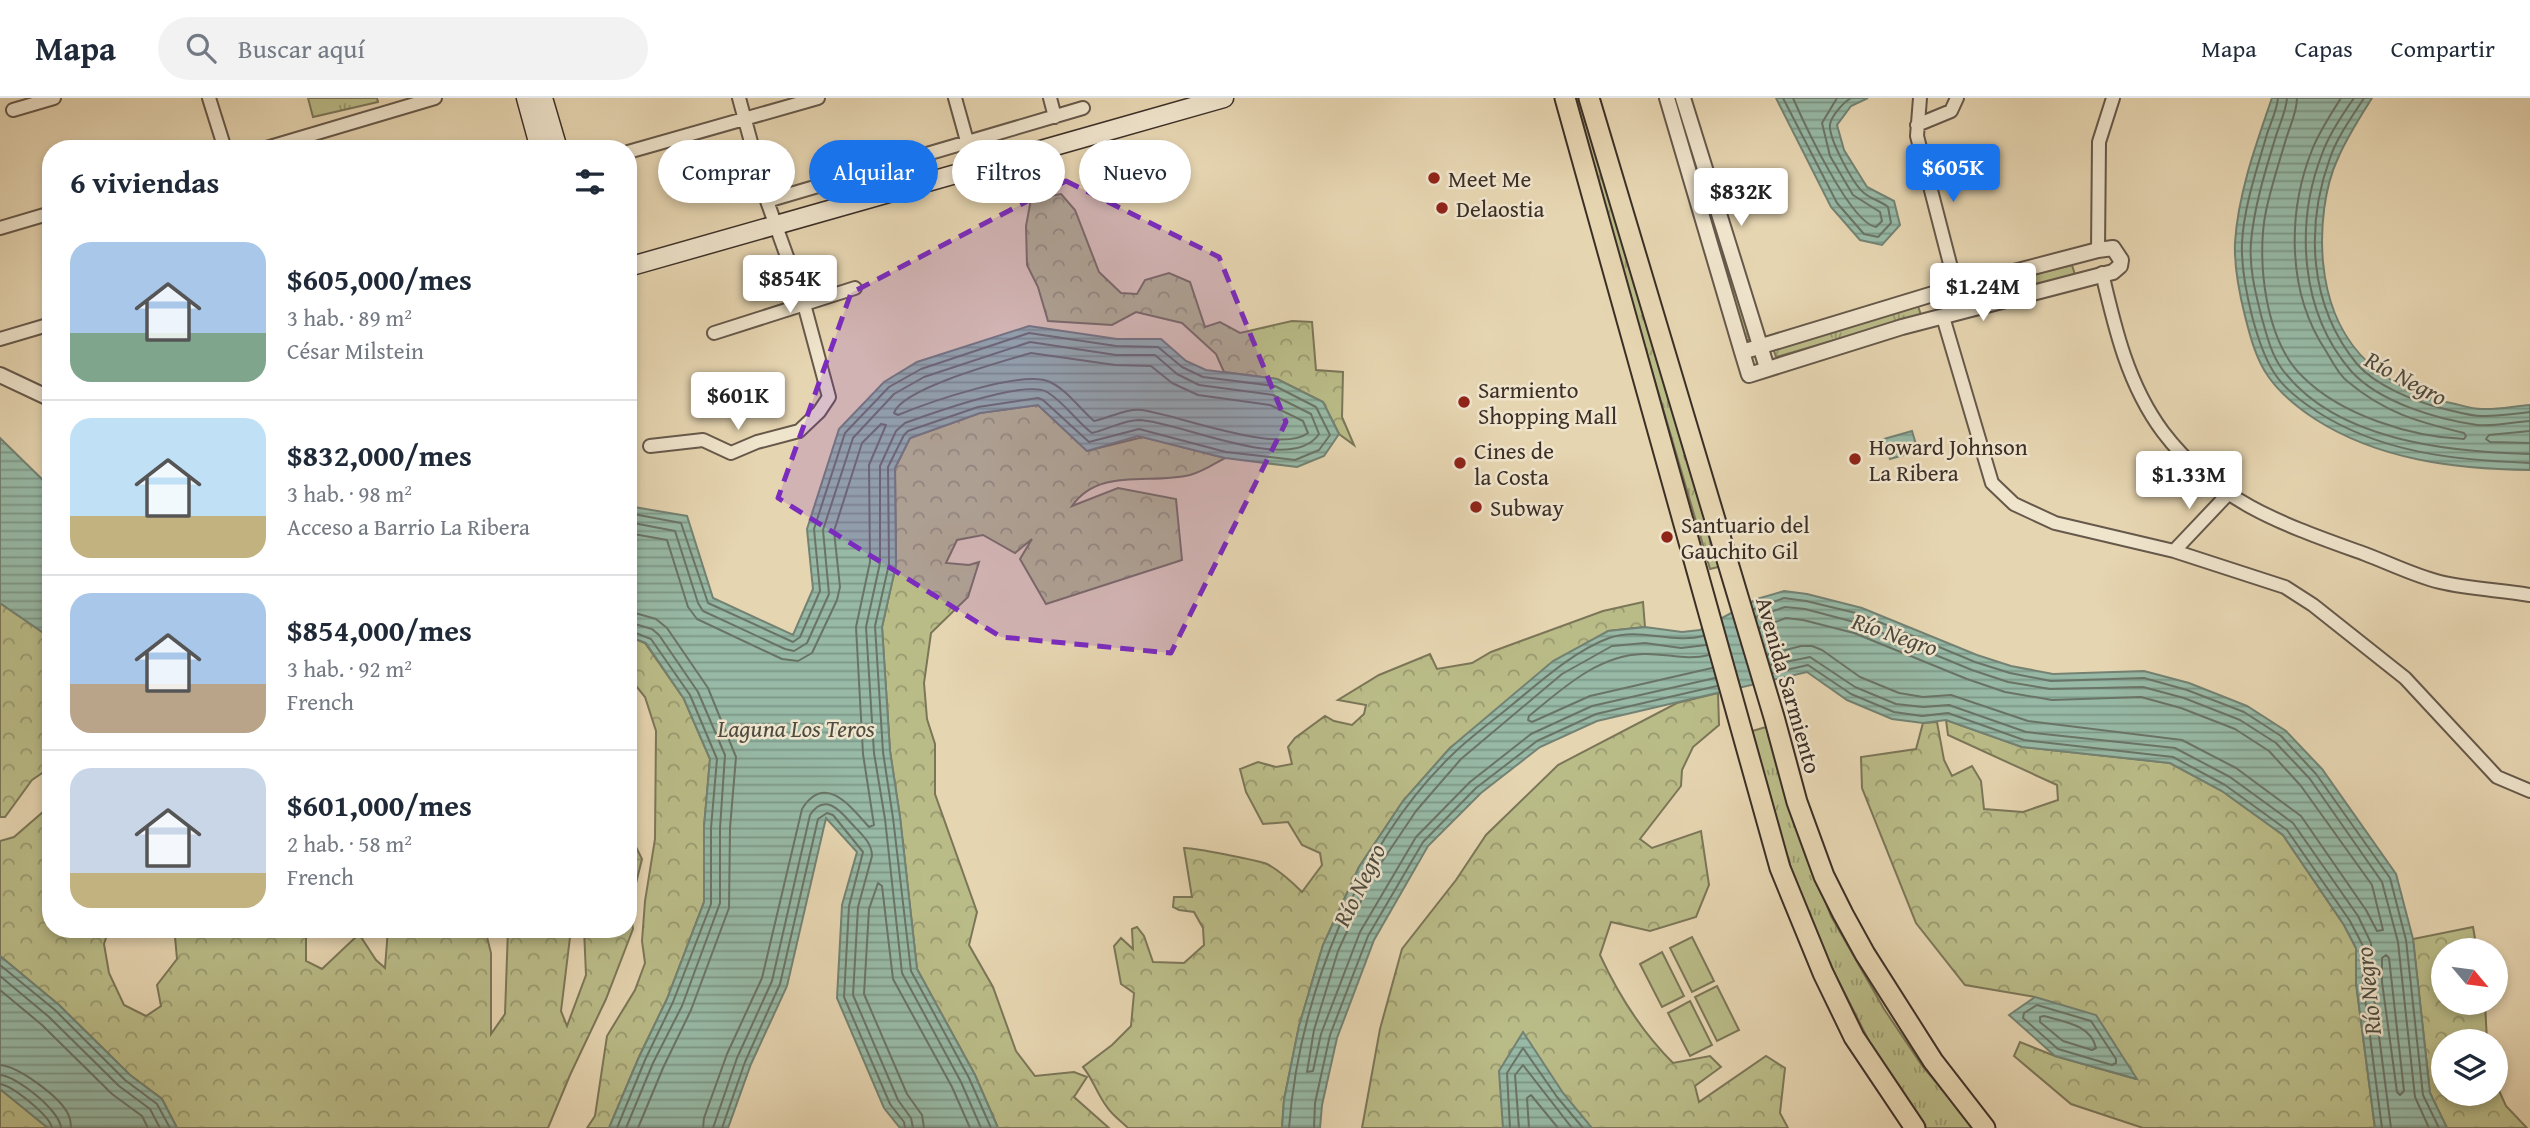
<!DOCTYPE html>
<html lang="es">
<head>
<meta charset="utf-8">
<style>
  :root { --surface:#fff; --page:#f2f2f3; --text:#1f2937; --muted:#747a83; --line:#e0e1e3; --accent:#1a73e8 }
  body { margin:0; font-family:"Gentium Book Plus",serif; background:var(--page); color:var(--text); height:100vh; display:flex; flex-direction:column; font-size:26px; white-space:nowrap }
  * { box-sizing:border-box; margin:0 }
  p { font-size:23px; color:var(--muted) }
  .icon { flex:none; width:38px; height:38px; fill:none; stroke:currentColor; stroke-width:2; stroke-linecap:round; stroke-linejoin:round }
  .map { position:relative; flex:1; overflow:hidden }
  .side { position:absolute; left:42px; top:42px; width:595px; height:798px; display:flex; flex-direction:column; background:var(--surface); border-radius:28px; box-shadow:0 4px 10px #0003 }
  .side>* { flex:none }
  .banner { position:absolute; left:658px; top:42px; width:665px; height:63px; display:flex; gap:14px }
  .needle { width:46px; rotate:119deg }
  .controls { position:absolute; left:2431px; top:840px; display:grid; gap:14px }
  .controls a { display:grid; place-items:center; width:77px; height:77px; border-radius:50%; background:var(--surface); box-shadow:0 4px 10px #0003; font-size:35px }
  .price { position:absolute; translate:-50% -60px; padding:0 16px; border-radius:7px; background:#fff; color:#222; font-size:23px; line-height:46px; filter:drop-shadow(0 2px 4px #0008) }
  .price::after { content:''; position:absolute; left:50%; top:42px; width:21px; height:16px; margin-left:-10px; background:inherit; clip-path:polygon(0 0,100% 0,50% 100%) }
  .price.active { background:var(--accent); color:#fff }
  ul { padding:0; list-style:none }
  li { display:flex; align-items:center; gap:21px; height:175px; padding:0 28px }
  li+li { border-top:2px solid var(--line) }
  li span { display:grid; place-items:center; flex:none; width:196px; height:140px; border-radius:21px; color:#555 }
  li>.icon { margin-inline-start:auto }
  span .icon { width:84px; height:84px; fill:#fffc; stroke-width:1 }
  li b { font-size:30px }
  h2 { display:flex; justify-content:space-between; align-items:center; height:84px; padding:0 28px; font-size:30px }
  .pill { padding:0 24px; border-radius:32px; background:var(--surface); box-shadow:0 4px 10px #0003; font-size:24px; line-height:63px }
  .pill.active { background:var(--accent); color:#fff }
  header { display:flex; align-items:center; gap:42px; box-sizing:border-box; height:98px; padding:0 35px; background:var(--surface); border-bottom:2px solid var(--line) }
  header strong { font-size:33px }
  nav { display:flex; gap:38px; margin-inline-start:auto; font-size:24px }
  .search { width:490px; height:63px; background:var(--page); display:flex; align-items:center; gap:18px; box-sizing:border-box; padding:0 24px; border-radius:38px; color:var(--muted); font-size:26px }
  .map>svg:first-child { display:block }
  .grass { fill:url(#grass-tufts); stroke:#7b7658; stroke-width:2 }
  .forest { fill:url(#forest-crowns); stroke:#7b7658; stroke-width:2 }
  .garden { fill:#babc88; stroke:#7b7658; stroke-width:2 }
  .water { fill:url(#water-rules); stroke:#738273; stroke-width:2 }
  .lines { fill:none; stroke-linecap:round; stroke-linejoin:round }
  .shore { stroke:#6a7466; stroke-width:2 }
  .minor-casing { stroke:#66584a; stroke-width:16 }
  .tertiary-casing { stroke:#66584a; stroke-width:18 }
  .secondary-casing { stroke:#3c2f27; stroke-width:21 }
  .primary-casing { stroke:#3c2f27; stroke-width:23 }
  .minor { stroke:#efe4cc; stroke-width:12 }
  .tertiary { stroke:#efe4cc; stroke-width:14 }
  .secondary { stroke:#efe4cc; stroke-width:18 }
  .primary { stroke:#e6d5b1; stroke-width:19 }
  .marked { fill:#7b2cbf; fill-opacity:0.2; stroke:#7b2cbf; stroke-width:5; stroke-dasharray:14 9; stroke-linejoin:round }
  .poi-dot { fill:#8f2418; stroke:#efe4cc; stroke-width:2.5 }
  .labels { text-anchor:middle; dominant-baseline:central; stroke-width:5; stroke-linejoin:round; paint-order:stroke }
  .poi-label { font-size:23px; fill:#3c2f27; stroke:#efe4cc; text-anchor:start }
  .street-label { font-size:23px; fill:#3c2f27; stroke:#efe4cc }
  .water-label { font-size:24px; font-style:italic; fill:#4e4b40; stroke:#efe4cc }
</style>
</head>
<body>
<header>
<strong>Mapa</strong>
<div class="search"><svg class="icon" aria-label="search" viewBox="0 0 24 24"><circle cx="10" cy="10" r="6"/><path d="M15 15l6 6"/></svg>Buscar aquí</div>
<nav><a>Mapa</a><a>Capas</a><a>Compartir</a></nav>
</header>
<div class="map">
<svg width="2530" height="1030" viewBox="0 0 2530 1030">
  <defs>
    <pattern id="grass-tufts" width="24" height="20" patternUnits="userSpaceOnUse" patternTransform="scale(1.75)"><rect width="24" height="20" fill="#babc88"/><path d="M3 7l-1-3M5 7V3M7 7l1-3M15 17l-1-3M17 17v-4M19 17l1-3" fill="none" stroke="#98996f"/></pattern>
    <pattern id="forest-crowns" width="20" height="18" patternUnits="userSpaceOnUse" patternTransform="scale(1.75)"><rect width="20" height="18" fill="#babc88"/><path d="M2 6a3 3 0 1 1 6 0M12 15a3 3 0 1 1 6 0" fill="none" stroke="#98996f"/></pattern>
    <pattern id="water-rules" width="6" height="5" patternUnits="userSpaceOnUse" patternTransform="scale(1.75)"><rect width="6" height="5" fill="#97b9a6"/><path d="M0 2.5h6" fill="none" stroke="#7c9787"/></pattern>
  </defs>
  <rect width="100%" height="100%" fill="#e6d5b1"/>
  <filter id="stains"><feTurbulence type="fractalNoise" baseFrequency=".00286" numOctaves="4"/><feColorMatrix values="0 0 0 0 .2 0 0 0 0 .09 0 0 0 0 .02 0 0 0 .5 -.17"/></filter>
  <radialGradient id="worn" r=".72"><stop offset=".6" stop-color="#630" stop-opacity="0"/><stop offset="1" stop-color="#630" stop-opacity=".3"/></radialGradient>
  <path class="grass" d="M308,0H377L378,4L313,19Z
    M1572,0H1584L1722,468L1710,471Z
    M1705,95L1753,241L1742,243L1699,97Z
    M2072,167L2075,177L1967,204L1964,194Z
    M1918,208L1921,217L1776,259L1773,250Z
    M1766,629L1802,740L1831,818L1884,911L1923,969L1975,1030H1925L1878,961L1821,848L1796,786L1749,634Z"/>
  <path class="forest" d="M1061,96L1075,112L1099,174L1121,195L1137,196L1145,182L1169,175L1190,184L1205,229L1220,224L1240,235L1292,223L1312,224L1316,272L1343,274L1342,319L1354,347L1339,336L1323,304L1277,281L1224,274L1216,256L1182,225L1136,214L1112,227L1048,223L1038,189L1027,167L1026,128L1031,101Z
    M1038,307L1087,353L1143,339L1225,360C1214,366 1202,374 1190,377C1150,387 1099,369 1072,408L1118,390L1176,401L1182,462L1046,506L1020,461L1032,441L1015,455L983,437L957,442L946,465L969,467L979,464L968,499L931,535L924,585L927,621L935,646V696L977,814L969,847L993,889L1016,953L1035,978L1074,974L1087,979L1074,999L1109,1030H998L975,977L917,871L900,719L890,653L882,529L896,467L895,370L910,340L980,315Z
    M1643,504L1645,529L1608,533L1450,650L1403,703L1359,769L1323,847L1299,928L1284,1002L1282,1030H1128C1121,1023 1112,1017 1107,1009C1097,996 1093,981 1083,969L1112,947L1131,928L1134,895L1121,886L1114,848L1121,840L1133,851L1132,831L1137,829L1144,838L1153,864L1184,865L1204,847L1203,830L1194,814L1179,812L1173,809L1174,799H1192L1184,750C1192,749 1260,763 1267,766C1280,773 1291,783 1302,794L1322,767L1320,755L1302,747L1288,724L1263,726L1246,694L1240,671L1258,664L1276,669L1292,666L1288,649L1295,640L1325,618L1334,623L1352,627L1364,616L1366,607L1338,602L1379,577L1430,556L1437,571L1472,565L1491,554L1603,513Z
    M0,505L51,540V669L32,682L5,719H0Z
    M628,538L645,545L684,601L710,661L704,729V804L667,901L639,959L609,1030H587L595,1018L607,938L635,892L645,865L642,843L645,803L655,741L656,633L645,599L628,578Z
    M1718,595L1719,627L1693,649L1682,672L1681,688L1640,741L1652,750L1701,733L1709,787L1696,819L1650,833L1611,824L1600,857C1618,896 1642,934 1673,965L1710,958L1721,969L1695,988L1699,1004L1766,958L1785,970L1780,1015L1788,1030H1362L1380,931L1402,851L1456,782L1486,737L1558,667L1677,605Z
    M1946,622L2022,649L2170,665L2222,693L2283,737L2344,827L2356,850V885L2375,1030H2143L2071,1006L2014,958L2020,944L2055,958L2136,981L2035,899L1965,887L1916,825L1862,690L1861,659L1916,651L1923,625L1937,624L1944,662L1952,678L1972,668L1981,683L1984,711L2023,714L2058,702L2057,687L1948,637Z
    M51,707V831H109L104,846L109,875L124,907L146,918L161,908L157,887L177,861L175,839L158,831H306V863L322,871L359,836L376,862L385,870L388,831H485L491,855V936L505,916L508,831H571L561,913L567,928L586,877L584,831H628V733L642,761L630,809L633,831L606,901L570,977L548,1030H177L162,1001L130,977L59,907L0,858V743L14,739Z
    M2473,829L2477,852H2443V905H2485L2487,943H2443V996H2496V986L2506,1008L2527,1030H2447L2430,995L2413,841Z
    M0,991L48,1030H0Z"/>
  <path class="garden" d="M1692,839L1714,883L1692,894L1670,850Z
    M1662,854L1684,898L1662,909L1640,866Z
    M1717,888L1739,932L1717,943L1695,899Z
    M1690,903L1712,947L1690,958L1668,915Z"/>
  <path class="water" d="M1776,0H1868L1851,8L1837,27L1844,52L1867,89L1894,103L1900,127L1882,147L1860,142L1831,109Z
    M2272,0H2372C2360,19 2347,39 2338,60C2324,90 2320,131 2323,164C2330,239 2372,286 2446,304C2458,306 2471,311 2482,311C2498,312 2514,308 2530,307V372C2455,371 2379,362 2315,321C2297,309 2280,296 2268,278C2256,261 2250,238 2245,218C2239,194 2234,170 2235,145C2238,96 2256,46 2272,0Z
    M1029,228L1117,241H1161L1186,263L1206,272L1277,281L1323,304L1339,336L1324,358L1297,369L1225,360L1138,338L1087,353L1038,307L980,315L910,340L895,370L896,467L882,529L890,653L900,719L917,871L975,977L998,1030H900L884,1010L837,900L842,807L857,754L826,720L787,888L751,966L728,1030H609L639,959L667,901L704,804V729L710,661L684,601L646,545L628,538V408L687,418L713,500L793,537L813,491L807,431L839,331L884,284L917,264Z
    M1912,333L1918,353L1890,361L1884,341Z
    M0,340L51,390V540L0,505Z
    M1784,493L1807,496L1862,510L1977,557L2011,568L2053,576L2144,573L2189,585L2247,608L2286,633L2322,671L2396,776L2413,841L2430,995L2447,1030H2375L2356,885V850L2344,827L2283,737L2222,693L2170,665L2022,649L1946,622L1923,625L1892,621L1847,602L1807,574L1597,623L1540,649L1481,695L1428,748L1374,842L1337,940L1322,1007L1320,1030H1282L1284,1002L1299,928L1323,847L1359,769L1403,703L1450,650L1553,563L1608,533L1645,529L1682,534L1700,532L1757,501Z
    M0,858L59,907L130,977L162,1001L177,1030H48L0,991Z
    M2035,899L2096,917L2137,981L2055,958L2009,917Z
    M1523,934L1563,995L1592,1030H1503L1499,973Z"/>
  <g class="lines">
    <path class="shore" d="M1783,0L1837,105L1864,136L1878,139L1891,125L1888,109C1881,103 1871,101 1864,95C1853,86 1828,40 1830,26C1832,17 1844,4 1851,0
      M1793,0C1804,25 1850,125 1876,129L1882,123L1880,114L1853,97L1830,58L1822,25L1837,0
      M2278,0C2277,12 2271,24 2267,36C2257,71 2244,108 2242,145C2241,170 2246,194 2252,218C2257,237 2263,257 2273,273C2283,290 2299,302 2316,313C2381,355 2454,362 2530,365
      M2287,0C2286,14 2279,27 2275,41C2265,74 2254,109 2251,144C2249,169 2255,193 2261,217C2266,235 2271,256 2282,271C2335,343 2449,354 2530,356
      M2297,0C2297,14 2290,28 2286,41C2279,65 2271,89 2266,113C2256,161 2265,243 2303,279C2341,317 2411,339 2464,341L2466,338L2464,335C2418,324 2385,315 2347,283C2338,276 2332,263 2326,253C2287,195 2287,115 2312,52C2319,34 2331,16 2341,0
      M2354,0C2342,17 2329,36 2322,56C2295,126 2300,214 2351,273C2379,304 2436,321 2477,327C2493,329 2513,324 2530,323
      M2364,0C2352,19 2337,39 2330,60C2305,129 2309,208 2357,266C2376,288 2414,303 2441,310C2454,313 2469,318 2482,318C2498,318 2514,316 2530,314
      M1031,255L1115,267L1151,268L1172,285L1198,297L1270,307L1303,323L1308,335C1279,357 1178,317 1142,312C1127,310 1109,320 1094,323C1080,311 1067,292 1050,284C1023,271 927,305 898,317L894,315C902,290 1004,263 1031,255Z
      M2530,333L2489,337L2486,341L2490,344L2530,345
      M628,415L681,425L708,505L793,544L800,539L820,493L814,431L845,335L889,289L921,271L1029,235L1116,248L1158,249L1182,269L1203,279L1275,288L1316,309L1330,337L1319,352L1295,362L1226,354L1139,331L1089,344L1043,302L1038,300L978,309L908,333L904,337L888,369L889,466L875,528L883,654L893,720L911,873L969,980L991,1030
      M628,424L675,433L698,505L703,513L785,551L794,553L807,545L829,496L823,432L853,340L894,296L924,279L1030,244L1116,257H1155L1177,276L1199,287L1273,297L1311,316L1319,336C1291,378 1179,323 1139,322C1124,322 1106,332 1092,335C1076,323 1064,304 1047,294C1025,281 930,316 905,325L896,333L880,368V465L866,529L874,655L885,721L902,875L961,984L981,1030
      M628,435L667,442L688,509L697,521L782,561L798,563L812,555L837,502L840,489L834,433L862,345L881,326L886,327L869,367L870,464L856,529L863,656L874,727L869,729C851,709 825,674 802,711L762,880L727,956L704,1020L703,1030
      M1754,511L1784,500L1806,503L1860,516L1975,564L2010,575L2051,583L2144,580L2187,592L2244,614L2281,638L2316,676L2390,780L2406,842L2423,997L2439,1030
      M628,513L656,521L667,530L708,590L736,659L730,730L729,810L691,912L663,970L638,1030
      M1756,519L1785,509L1805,511L1858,525L1972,572L2008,584L2050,591L2143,589L2184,600L2240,622L2276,645L2310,681L2382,784L2398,844L2415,999L2429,1030
      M1759,530L1786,520L1803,522L1854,535L1967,581L2005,594L2052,602L2141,599L2181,610L2235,631L2269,653L2301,688L2372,787L2383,832L2377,833L2366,812L2301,718L2236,670L2182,642L2028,623L1951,597L1923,599L1899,595L1860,579L1822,552L1812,548H1801L1767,557
      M1706,547L1681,550L1645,545L1612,548L1562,576L1461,661L1416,713L1373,777L1338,853L1314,932L1307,974L1313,973L1321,936L1360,834L1416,739L1470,684L1531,636L1592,608L1715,580
      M1709,557C1686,563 1666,555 1643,556C1598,557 1562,591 1529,618L1528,622L1532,624L1590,598L1712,570
      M1770,567L1810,559L1855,589L1896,606L1923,609L1949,607L2026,634L2175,650L2230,679L2293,725L2358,818L2371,845L2372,884L2391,1030
      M1773,575L1808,567L1851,596L1894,614L1922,618L1948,615L2024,642L2173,659L2225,687L2287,732L2350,823L2363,848V885L2382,1030
      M2386,857L2389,860L2404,993L2400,997L2397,994L2382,884V860Z
      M0,867L55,912L125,982L157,1006L170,1030
      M0,878L49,919L119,988L150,1011L160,1030
      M0,892L42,927L112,996L142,1018L148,1030
      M2037,907L2091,923L2116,961V965L2112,967L2058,951L2023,920L2024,915Z
      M2044,918C2065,924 2091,927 2096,950L2092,952L2063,943L2040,924V919Z
      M0,967C18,968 58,998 67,1014C70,1019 71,1024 71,1030
      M0,977C17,978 60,1013 61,1030
      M0,986C13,988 50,1018 52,1030
      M617,1030L645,962L673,904L711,806V730L717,661L690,597L651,541L628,532
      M626,1030L653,965L682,908L720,805V730L725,657L698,594L659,537L652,531L628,524
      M713,1030L737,960L772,883L810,717C824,695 839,711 851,725C860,735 872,744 872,758L858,809L853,897L898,1002L911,1020L913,1030
      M722,1030L745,964L780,886L818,721L827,715L833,717L863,754L849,808L844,899L890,1006L904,1024L905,1030
      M924,1030L922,1017L907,996L864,896L869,811L878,785L882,788L893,881L952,989L970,1030
      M1289,1030C1299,899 1359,745 1455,654C1473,637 1494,622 1513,606C1541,583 1574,553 1609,540C1639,529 1673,546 1703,538
      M1314,1030L1315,1005L1330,937L1368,838L1423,744L1476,690L1537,643L1596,616L1717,588
      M1510,1030L1507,975L1523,950L1557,999L1583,1030
      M1519,1030L1515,977L1523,967L1572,1030
      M1529,1030L1527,1000L1531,997L1558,1030"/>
    <g class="minor-casing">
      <path id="minor" d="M209,0L225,51
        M955,0L967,43
        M1050,0L1055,19
        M1920,0L1917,38L1956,189
        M13,12L54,0
        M1917,27L1951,13L1957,0
        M263,51L435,0
        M628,54L818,0
        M767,103L1083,10
        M0,130L51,115
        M2098,152L2099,44L2113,0
        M2102,175C2115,231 2128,287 2163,334C2217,405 2285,427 2365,456C2389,465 2415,478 2440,484C2469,491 2501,492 2530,497
        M1943,219L1992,385L2014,406L2055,425L2174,453L2285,489L2313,507L2405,580L2497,679L2530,693
        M714,235L855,190
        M0,241L51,226
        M650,348L703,342L731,355L757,344L799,333L819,314L829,299L804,206L767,103L739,0
        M2174,453L2228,396"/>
    </g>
    <g class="tertiary-casing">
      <path id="tertiary" d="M1667,0L1742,254L1749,277L1902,229L2113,174L2120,168L2121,162L2113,150L2098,152L1956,189L1742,254
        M1683,0L1767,270
        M0,277L51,301"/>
    </g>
    <g class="secondary-casing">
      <path id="secondary" d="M526,0L540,51
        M543,0L558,51
        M628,169L1224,0"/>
    </g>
    <g class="primary-casing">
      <path id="primary" d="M1565,0L1780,770L1823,875L1854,939L1915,1030
        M1589,0L1774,619L1797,704L1824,778L1843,816L1865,856L1933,963L1985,1030"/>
    </g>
    <use href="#minor" class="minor"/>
    <use href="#tertiary" class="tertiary"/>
    <use href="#secondary" class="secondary"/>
    <use href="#primary" class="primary"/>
  </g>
  <path class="marked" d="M1066,83L1219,159L1286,324L1171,555L1001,539L778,400L851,195Z"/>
  <g class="poi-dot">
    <circle cx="1434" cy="80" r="7"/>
    <circle cx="1442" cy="110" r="7"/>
    <circle cx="1464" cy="304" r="7"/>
    <circle cx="1855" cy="361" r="7"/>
    <circle cx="1460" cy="365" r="7"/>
    <circle cx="1476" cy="409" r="7"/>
    <circle cx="1667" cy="439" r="7"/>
  </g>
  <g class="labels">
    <g class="poi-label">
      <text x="1448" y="80">Meet Me</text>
      <text x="1456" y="110">Delaostia</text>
      <text x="1478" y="291">Sarmiento<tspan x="1478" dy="26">Shopping Mall</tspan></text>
      <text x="1869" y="348">Howard Johnson<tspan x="1869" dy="26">La Ribera</tspan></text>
      <text x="1474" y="352">Cines de<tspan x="1474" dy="26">la Costa</tspan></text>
      <text x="1490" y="409">Subway</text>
      <text x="1681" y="426">Santuario del<tspan x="1681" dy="26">Gauchito Gil</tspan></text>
    </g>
    <g class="street-label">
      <text transform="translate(1789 587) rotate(74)">Avenida Sarmiento</text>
    </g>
    <g class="water-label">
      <text transform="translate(2406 280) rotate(28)">Río Negro</text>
      <text transform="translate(1895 536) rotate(19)">Río Negro</text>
      <text x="796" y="630">Laguna Los Teros</text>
      <text transform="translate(1359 787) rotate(-64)">Río Negro</text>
      <text transform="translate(2368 893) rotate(-96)">Río Negro</text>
    </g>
  </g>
  <rect width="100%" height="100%" filter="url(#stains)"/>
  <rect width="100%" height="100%" fill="url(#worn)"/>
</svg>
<div class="controls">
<a><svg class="needle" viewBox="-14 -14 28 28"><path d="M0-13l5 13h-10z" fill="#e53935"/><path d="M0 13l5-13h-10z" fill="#747a83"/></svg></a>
<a><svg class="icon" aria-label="layers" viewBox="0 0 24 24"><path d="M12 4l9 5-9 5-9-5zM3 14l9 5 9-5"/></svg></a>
</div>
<b class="price active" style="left:1953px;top:106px">$605K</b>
<b class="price" style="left:1741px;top:130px">$832K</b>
<b class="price" style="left:790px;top:217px">$854K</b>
<b class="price" style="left:1983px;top:225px">$1.24M</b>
<b class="price" style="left:738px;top:334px">$601K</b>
<b class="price" style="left:2189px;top:413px">$1.33M</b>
<div class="banner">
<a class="pill">Comprar</a>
<a class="pill active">Alquilar</a>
<a class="pill">Filtros</a>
<a class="pill">Nuevo</a>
</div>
<section class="side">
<h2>6 viviendas<svg class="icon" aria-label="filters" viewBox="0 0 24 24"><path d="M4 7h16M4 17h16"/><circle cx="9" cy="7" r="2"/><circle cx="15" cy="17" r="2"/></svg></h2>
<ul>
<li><span style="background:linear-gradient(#a9c7e8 65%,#7fa58c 0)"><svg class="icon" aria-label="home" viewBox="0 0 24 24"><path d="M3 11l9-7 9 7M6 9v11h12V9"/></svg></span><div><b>$605,000/mes</b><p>3 hab. · 89 m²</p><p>César Milstein</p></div></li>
<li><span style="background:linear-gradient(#bfe0f5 70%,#c2b280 0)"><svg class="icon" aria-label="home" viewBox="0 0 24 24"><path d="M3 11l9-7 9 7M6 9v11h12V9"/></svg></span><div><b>$832,000/mes</b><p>3 hab. · 98 m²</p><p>Acceso a Barrio La Ribera</p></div></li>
<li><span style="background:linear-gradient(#a9c7e8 65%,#b9a48a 0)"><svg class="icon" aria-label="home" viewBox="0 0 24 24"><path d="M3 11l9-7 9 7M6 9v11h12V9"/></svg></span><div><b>$854,000/mes</b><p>3 hab. · 92 m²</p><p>French</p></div></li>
<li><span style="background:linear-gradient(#c9d6e8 75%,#c2b280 0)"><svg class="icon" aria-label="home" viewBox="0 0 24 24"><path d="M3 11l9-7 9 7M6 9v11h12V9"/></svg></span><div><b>$601,000/mes</b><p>2 hab. · 58 m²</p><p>French</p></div></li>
</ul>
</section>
</div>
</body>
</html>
